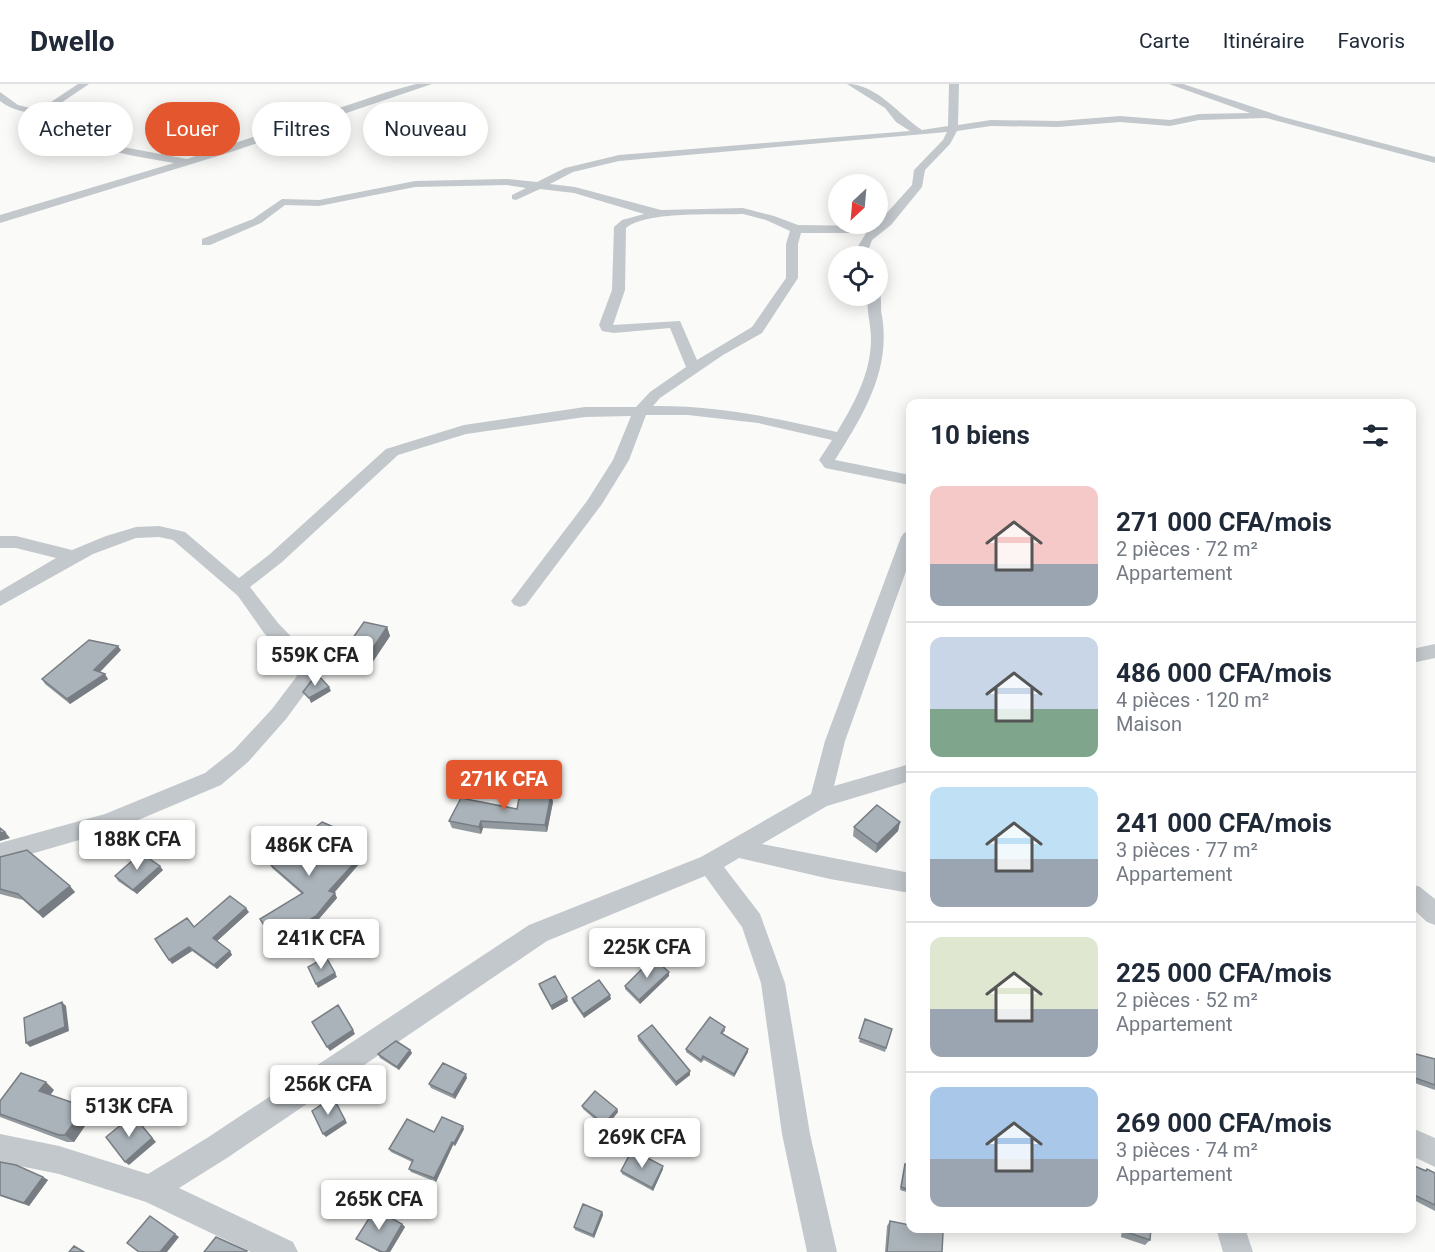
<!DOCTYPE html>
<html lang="fr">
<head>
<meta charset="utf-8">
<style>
  :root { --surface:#fff; --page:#f2f2f3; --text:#1f2937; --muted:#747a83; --line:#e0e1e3; --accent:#e4572e }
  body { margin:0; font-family:Roboto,sans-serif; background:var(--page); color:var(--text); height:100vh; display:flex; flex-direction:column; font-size:22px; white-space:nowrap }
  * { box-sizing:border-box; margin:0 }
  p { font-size:20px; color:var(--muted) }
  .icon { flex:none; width:33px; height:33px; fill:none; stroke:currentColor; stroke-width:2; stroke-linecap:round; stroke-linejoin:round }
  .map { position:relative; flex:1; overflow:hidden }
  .sheet { position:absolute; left:906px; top:315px; width:510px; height:834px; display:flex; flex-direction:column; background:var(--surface); border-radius:12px; box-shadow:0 3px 15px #0003 }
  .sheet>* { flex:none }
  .banner { position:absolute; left:18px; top:18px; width:570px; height:54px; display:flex; gap:12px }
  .needle { width:39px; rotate:206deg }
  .buttons { position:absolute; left:828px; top:90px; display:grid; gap:12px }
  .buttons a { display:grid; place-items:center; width:60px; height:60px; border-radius:50%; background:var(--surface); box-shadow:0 3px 15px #0003; font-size:30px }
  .price { position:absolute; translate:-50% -51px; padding:0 14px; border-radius:6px; background:#fff; color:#222; font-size:20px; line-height:39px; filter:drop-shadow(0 2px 3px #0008) }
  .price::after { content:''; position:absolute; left:50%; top:36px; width:18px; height:14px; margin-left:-9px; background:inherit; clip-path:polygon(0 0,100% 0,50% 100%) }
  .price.active { background:var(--accent); color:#fff }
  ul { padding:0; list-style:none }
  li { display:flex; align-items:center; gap:18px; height:150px; padding:0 24px }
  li+li { border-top:2px solid var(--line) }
  li span { display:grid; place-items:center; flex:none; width:168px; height:120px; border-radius:12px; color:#555 }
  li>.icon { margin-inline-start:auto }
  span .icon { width:72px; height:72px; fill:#fffc; stroke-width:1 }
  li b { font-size:26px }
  h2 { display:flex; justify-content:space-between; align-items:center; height:72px; padding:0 24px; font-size:26px }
  .pill { padding:0 21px; border-radius:27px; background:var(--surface); box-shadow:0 3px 15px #0003; font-size:21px; line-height:54px }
  .pill.active { background:var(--accent); color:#fff }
  header { display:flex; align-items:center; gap:36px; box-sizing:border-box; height:84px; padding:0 30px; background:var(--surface); border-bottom:2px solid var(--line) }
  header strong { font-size:28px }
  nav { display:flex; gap:33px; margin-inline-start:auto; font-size:21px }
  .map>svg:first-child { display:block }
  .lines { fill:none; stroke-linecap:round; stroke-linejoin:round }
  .street { fill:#c3c8cc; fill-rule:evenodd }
  .wall { fill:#929a9f }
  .shaded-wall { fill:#777d82 }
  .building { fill:#aab3b9; stroke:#777d82; stroke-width:1.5 }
</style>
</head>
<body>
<header>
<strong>Dwello</strong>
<nav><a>Carte</a><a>Itinéraire</a><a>Favoris</a></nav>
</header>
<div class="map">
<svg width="1435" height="1168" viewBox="0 0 1435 1168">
  <rect width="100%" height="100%" fill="#fafaf8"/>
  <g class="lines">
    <path class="street" d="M78,0H89L52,25L51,30L65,40L97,56L128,64L187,75L387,8L416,0H432L234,67L0,139V131L174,79C140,73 105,68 74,54C63,48 54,38 43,33C28,27 13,28 0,17V8L18,21L42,27L45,22Z
      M847,0C877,0 899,31 922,46L948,42L949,0H959L958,41L991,36L1058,37L1120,32L1170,36L1199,30L1250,29L1169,0H1183L1283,33L1435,73V79L1266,34L1199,36L1170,42L1120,38L1058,43L991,42L957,47L950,60L925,86L922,103L891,141L872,156L869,164L872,172H860L857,164L866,149H801L798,160V194L762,249L723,271L660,314L653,322C716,321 775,334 837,348C854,320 871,289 871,255C871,240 866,227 868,212L880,209C882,216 880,225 882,232C891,287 863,331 835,376L910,391V401L825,384L819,376L832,356L758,339L688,331H646L629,376L602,420L526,521L520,523L514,521L511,517L587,417L613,376L631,332L585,333L466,350L398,371L282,478L250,503L278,539L305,567L317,593L286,635L248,678L221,701L117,745L0,779V759L105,730L205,689L234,666L272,625L297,592L291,577L264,549L238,512L173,456L159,453L136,454L93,470L0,522V507L56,474L16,464H0V452H16L72,466L106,452L136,443L159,442L185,448L239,494L270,470L386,365L464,341L585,323H636L650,308L686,283L670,244L614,249L602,247L599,241L612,206L614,143L622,136L644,130L574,109L540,105L516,116L512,115V111L526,104L507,101L415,103L319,122L285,121L261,139L210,161H202V155L253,135L282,115L319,116L415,97L507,95L537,98L565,84L619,71L910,47L896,38L885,24ZM947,48L943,56L914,86L912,101L875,142L798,141L774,132L743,124L661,126L575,103L550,100L573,88L619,77ZM743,130L766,136L790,147L786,160V194L752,243L697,276L680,237L613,241L625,206L626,144C646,127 715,131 743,130Z
      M878,185L882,186L886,197L883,207L878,208Z
      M910,447V476L845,657L834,702L910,680V697L827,722L762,760L910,789V809L830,795L739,774L724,783L760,830L785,899L810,1050L837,1168H807L782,1050L761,899L742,843L705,792L547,857L227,1074L179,1104L293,1158L298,1168H251L146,1118L59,1090L0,1078V1050L59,1062L148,1090L207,1054L529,841L701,773L811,710L825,657L901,453L904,449Z
      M1435,560V574L1412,579V565Z
      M1412,800L1420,803L1435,815V841L1427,838L1412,824Z
      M1412,1044L1435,1054V1083L1412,1072Z
      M1216,1144H1245L1253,1168H1223Z"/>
  </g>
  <path class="wall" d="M387,543L390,552L372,579L348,574L345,565Z
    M121,566L100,588L108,595L70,620L45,600L42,595Z
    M551,711L553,718L547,748L483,744L481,750L452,744L449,737L517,725Z
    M900,738L898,747L876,769L853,752L854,743Z
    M352,754L341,768L357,776L359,780L334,809L337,814L318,836L277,861L260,835L302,810L272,784L270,780Z
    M0,773L75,808L43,834L23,816L0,810Z
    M163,786L137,810L118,797L115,792Z
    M249,828L217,857L230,867L232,871L217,885L192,867L172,880L194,843Z
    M669,892L640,920L625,905V902Z
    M539,900L568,917L552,926L540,904Z
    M572,914L611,915L584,934L573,918Z
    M865,935L892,945L885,968L859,958Z
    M725,943V947L722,950L748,968L734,993L704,976L701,979L686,968V965Z
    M638,952L690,991L676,1002L638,956Z
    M410,966L412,969L399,986L380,974L378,970Z
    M1412,969L1435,975V1006L1412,998Z
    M467,994L455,1015L431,1004L429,1000Z
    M54,1006L50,1011L93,1030L74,1058H67L0,1033V1017Z
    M582,1022L617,1025L618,1028L605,1044L583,1025Z
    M464,1045L455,1062L453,1061L436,1098L411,1088L409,1085L412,1078L391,1068L389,1065L434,1048Z
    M0,1078L43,1093L48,1096L29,1122L0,1112Z
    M905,1080L910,1081V1109L900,1106Z
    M1412,1081L1425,1086L1427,1085L1435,1089V1127L1412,1115Z
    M663,1085L653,1107L622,1090L621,1087Z
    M602,1128L603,1131L594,1154L575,1146L574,1143Z
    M890,1137L942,1168H885L887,1142Z
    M402,1140L405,1143L390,1168H379L359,1157L356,1155Z
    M1122,1144H1151L1150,1156L1145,1161L1121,1153Z"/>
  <path class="shaded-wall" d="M387,543L390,552L372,579L369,570Z
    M118,562L121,566L97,591L94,586Z
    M105,590L108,595L70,620L67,615Z
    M329,603L331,607L311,619L309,614Z
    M551,711L553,718L547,748L545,741Z
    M481,737L483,744L481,750L479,743Z
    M900,738L898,747L876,769L877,760Z
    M5,748L10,754L0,757V749Z
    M350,750L352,754L339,770L337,766Z
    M357,776L359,780L332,811L329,807Z
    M160,782L163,786L137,810L133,806Z
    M70,802L75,808L43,834L38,828Z
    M335,809L337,814L318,836L277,861L274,857Z
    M246,824L249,828L216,858L213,854Z
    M189,863L192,867L172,880L169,876Z
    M230,867L232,871L217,885L214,881Z
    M329,877L337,893L318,904L316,900Z
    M669,888V892L640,920L639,916Z
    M610,911L611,915L584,934L583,930Z
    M567,913L568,917L552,926L551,922Z
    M62,918L66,922L69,947L30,963L26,959Z
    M353,946L355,950L330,967L327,963Z
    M748,965V968L734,993V990Z
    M410,966L412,969L399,986L397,983Z
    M690,987V991L676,1002V998Z
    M466,990L467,994L455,1015L453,1011Z
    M46,998L54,1006L48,1014L39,1007Z
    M333,1013L347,1039L326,1053L323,1050Z
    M85,1023L93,1030L74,1058L65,1051Z
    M617,1025L618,1028L605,1044L604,1040Z
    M133,1031L156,1058L129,1081L125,1078Z
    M463,1042L464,1045L455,1062L454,1059Z
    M452,1058L453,1061L436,1098L434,1094Z
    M663,1082V1085L653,1107L652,1104Z
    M43,1093L48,1096L29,1122L24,1119Z
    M602,1128L603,1131L594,1154L593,1151Z
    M402,1140L405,1143L390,1168H386Z
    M175,1150L179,1153L167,1168H160Z"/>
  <path class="building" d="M364,538L387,543L369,570L345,565Z
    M89,556L118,562L94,586L105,590L67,615L42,595Z
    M317,590L329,603L309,614L303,608Z
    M520,709L551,711L545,741L481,737L479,743L449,737L461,714L517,725Z
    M877,721L900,738L877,760L854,743Z
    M322,738L350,750L337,766L357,776L329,807L335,809L316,832L274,857L260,835L303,809L270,780Z
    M0,744L5,748L0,749Z
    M27,766L70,802L38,828L18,810L0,805V773Z
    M141,769L160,782L133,806L115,792Z
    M230,812L246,824L213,854L230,867L214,881L189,863L169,876L155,855L187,834L194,843Z
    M326,873L335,889L316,900L308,883Z
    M653,874L669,888L639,916L625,902Z
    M555,892L567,913L551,922L539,900Z
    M599,896L610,911L583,930L572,914Z
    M62,918L65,943L26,959L24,934Z
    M338,921L353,946L327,963L312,938Z
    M710,933L725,943L721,949L748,965L734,990L703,972L701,976L686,965Z
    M865,935L892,945L886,964L859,954Z
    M652,941L690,987L676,998L638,952Z
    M396,957L410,966L397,983L378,970Z
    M1412,969L1435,975V1001L1412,993Z
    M443,979L466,990L453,1011L429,1000Z
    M21,989L46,998L39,1007L85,1023L65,1051H59L0,1030V1017Z
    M595,1007L617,1025L604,1040L582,1022Z
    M333,1013L345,1036L323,1050L312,1027Z
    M133,1031L152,1054L125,1078L106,1053Z
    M442,1033L463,1042L454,1059L452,1058L434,1094L409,1085L413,1076L389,1065L407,1035L434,1048Z
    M632,1066L663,1082L652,1104L621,1087Z
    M0,1078L16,1081L43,1093L24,1119L0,1111Z
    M905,1080L910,1081V1106L901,1103Z
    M1412,1081L1426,1087L1427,1085L1435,1089V1121L1412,1110Z
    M583,1120L602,1128L593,1151L574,1143Z
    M375,1125L402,1140L386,1168H382L356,1155Z
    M150,1132L175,1150L160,1168H139L127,1159Z
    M890,1137L910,1141V1144H928L943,1148L942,1168H887Z
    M1126,1144H1151L1150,1156L1126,1148Z
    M216,1153L247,1167L246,1168H204Z
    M74,1162L84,1168H69Z"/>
</svg>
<div class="buttons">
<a><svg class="needle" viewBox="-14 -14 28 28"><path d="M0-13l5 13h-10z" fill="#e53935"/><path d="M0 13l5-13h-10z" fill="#747a83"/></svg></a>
<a><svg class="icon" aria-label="locate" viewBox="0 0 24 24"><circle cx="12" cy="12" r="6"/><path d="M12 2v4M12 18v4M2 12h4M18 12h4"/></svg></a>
</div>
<b class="price" style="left:315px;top:603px">559K CFA</b>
<b class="price active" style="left:504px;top:727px">271K CFA</b>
<b class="price" style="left:137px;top:787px">188K CFA</b>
<b class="price" style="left:309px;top:793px">486K CFA</b>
<b class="price" style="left:321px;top:886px">241K CFA</b>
<b class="price" style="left:647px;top:895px">225K CFA</b>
<b class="price" style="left:328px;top:1032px">256K CFA</b>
<b class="price" style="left:129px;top:1054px">513K CFA</b>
<b class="price" style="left:642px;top:1085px">269K CFA</b>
<b class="price" style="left:379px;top:1147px">265K CFA</b>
<div class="banner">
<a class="pill">Acheter</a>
<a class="pill active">Louer</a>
<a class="pill">Filtres</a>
<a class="pill">Nouveau</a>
</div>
<section class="sheet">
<h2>10 biens<svg class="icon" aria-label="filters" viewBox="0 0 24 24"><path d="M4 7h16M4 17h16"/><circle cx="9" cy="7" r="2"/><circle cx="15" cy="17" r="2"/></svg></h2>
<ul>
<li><span style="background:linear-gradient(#f6c9c9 65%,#9aa5b1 0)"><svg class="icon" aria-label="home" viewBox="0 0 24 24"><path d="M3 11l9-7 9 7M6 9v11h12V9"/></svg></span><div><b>271 000 CFA/mois</b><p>2 pièces · 72 m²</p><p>Appartement</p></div></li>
<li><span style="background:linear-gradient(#c9d6e8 60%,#7fa58c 0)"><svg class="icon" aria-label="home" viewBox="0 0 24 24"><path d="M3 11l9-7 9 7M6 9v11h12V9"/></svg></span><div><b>486 000 CFA/mois</b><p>4 pièces · 120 m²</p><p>Maison</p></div></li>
<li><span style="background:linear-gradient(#bfe0f5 60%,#9aa5b1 0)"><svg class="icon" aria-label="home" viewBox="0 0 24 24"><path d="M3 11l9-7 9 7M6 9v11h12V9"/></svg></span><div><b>241 000 CFA/mois</b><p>3 pièces · 77 m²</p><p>Appartement</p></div></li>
<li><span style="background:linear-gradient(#dfe7d0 60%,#9aa5b1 0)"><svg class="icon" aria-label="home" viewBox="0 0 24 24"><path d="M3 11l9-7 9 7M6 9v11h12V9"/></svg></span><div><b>225 000 CFA/mois</b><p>2 pièces · 52 m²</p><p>Appartement</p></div></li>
<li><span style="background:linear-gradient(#a9c7e8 60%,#9aa5b1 0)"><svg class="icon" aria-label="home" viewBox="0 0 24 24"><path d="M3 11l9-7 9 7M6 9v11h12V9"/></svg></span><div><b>269 000 CFA/mois</b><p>3 pièces · 74 m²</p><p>Appartement</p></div></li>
</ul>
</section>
</div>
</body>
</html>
